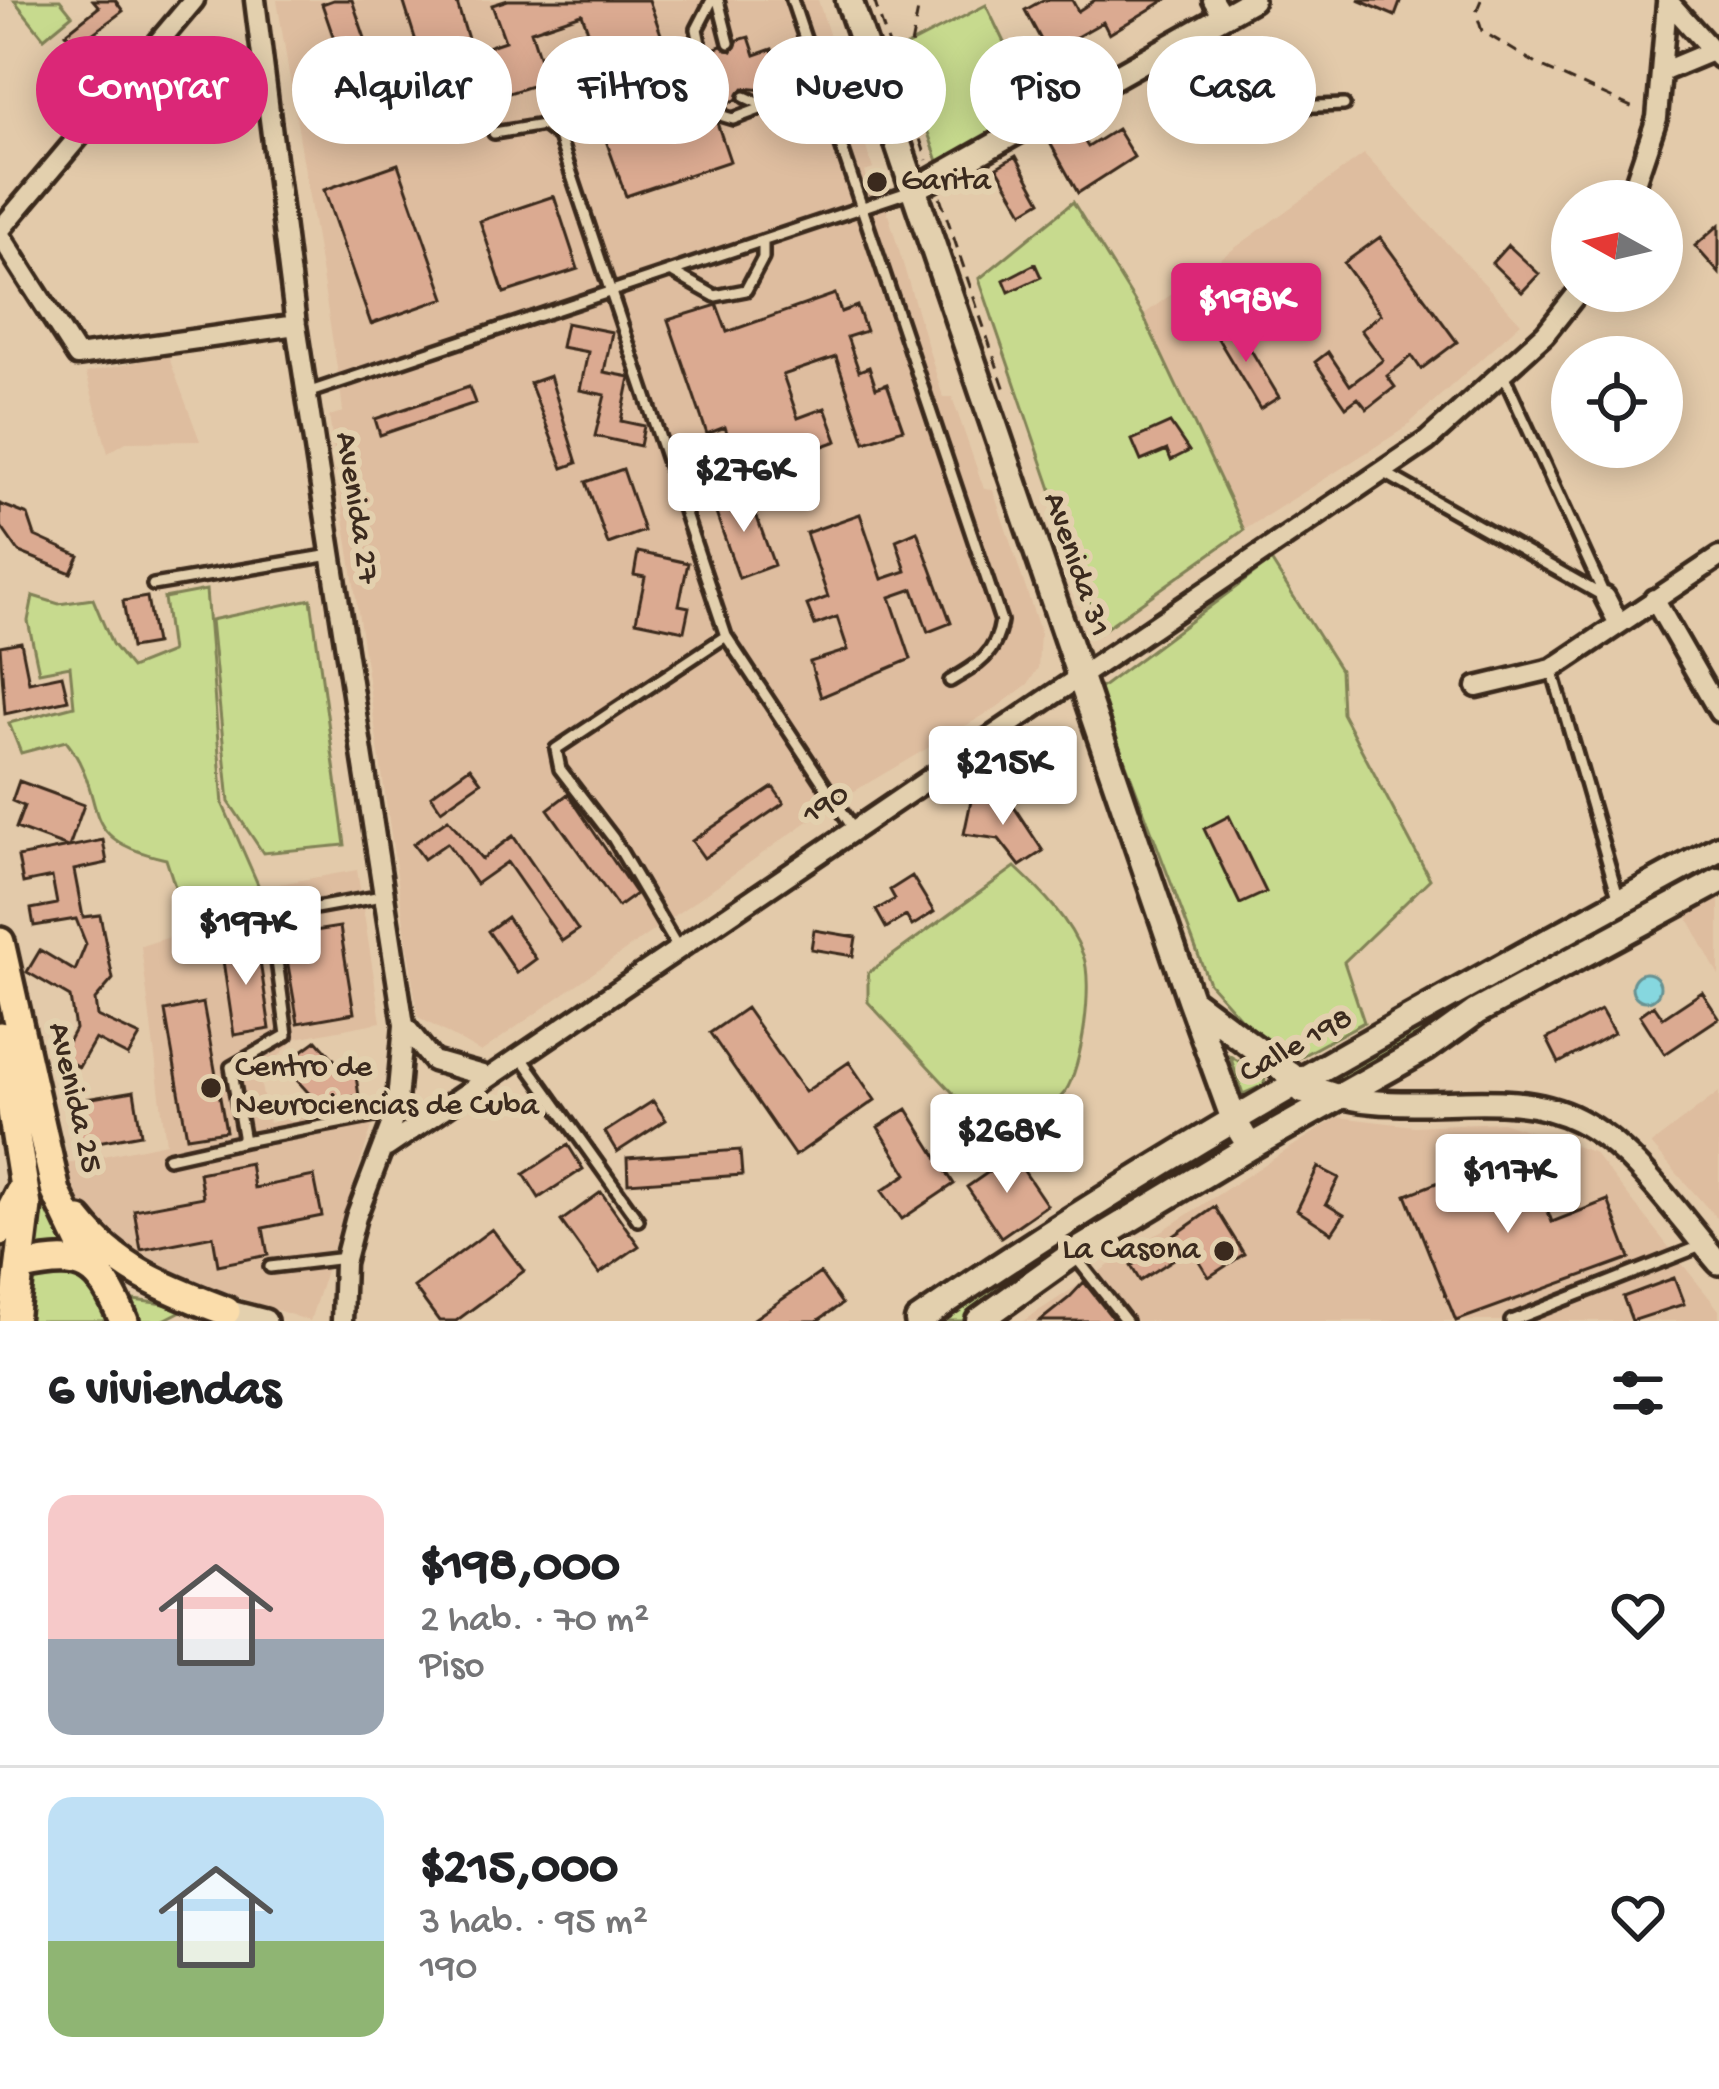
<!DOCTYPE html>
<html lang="es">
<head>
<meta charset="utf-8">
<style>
  :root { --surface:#fff; --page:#f2f2f2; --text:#202124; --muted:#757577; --line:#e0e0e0; --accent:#db2777 }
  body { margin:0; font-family:"Gochi Hand",sans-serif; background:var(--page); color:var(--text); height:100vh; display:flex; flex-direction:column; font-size:45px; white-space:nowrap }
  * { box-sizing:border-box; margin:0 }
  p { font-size:39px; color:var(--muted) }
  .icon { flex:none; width:66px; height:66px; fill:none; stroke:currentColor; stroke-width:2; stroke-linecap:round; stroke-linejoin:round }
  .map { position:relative; height:1321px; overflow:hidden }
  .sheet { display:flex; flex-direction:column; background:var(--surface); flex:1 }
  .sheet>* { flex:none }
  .banner { position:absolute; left:36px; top:36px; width:1647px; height:108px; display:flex; gap:24px }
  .needle { width:78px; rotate:278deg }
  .fabs { position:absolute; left:1551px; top:180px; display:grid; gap:24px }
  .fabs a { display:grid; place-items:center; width:132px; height:132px; border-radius:50%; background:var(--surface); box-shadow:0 6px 30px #0003; font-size:60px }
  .price { position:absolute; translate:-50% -102px; padding:0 27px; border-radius:12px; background:#fff; color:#222; font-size:39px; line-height:78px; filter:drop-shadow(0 3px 6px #0008) }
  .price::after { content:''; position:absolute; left:50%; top:72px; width:36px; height:27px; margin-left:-18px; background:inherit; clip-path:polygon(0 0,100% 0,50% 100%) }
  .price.active { background:var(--accent); color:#fff }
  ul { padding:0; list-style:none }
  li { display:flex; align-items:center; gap:36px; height:300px; padding:0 48px }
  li+li { border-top:3px solid var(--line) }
  li span { display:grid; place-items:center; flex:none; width:336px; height:240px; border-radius:24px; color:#555 }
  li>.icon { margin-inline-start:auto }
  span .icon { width:144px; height:144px; fill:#fffc; stroke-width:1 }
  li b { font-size:51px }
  h2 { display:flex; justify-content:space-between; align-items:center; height:144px; padding:0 48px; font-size:51px }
  .tag { padding:0 42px; border-radius:54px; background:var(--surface); box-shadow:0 6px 30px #0003; font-size:42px; line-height:108px }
  .tag.active { background:var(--accent); color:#fff }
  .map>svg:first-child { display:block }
  .built { fill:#debd9f }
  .green { fill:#c7da8e; stroke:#818256; stroke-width:3 }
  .water { fill:#86d7df; stroke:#689292; stroke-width:3 }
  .building { fill:#dbaa91; stroke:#3b2a1e; stroke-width:3 }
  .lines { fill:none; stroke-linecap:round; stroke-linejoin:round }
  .service-casing { stroke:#3b2a1e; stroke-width:18 }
  .minor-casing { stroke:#3b2a1e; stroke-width:27 }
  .tertiary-casing { stroke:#3b2a1e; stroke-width:30 }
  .secondary-casing { stroke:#3b2a1e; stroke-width:33 }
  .primary-casing { stroke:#3b2a1e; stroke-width:36 }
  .path { stroke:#3b2a1e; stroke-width:3; stroke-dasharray:12 9; stroke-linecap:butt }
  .service { stroke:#e3d0ae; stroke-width:9 }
  .minor { stroke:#e3d0ae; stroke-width:18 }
  .tertiary { stroke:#e3d0ae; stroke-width:21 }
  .secondary { stroke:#e3d0ae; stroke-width:24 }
  .primary { stroke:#fbddab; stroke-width:27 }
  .poi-dot { fill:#3b2a1e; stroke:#e3d0ae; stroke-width:4.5 }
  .labels { text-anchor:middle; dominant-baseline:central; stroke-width:12; stroke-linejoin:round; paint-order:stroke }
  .poi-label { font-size:33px; fill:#3b2a1e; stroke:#e3d0ae; text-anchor:start }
  .street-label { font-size:33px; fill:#3b2a1e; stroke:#e3d0ae }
</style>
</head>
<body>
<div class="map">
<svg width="1719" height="1321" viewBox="0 0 1719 1321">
  <rect width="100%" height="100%" fill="#e3caaa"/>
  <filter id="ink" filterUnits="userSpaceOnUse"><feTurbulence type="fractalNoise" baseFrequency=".00833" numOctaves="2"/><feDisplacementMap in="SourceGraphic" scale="24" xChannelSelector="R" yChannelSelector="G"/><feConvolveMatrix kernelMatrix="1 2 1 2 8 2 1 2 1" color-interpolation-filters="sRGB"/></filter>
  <g filter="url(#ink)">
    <path class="built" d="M277,0H818L873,169L865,172L872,196L882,194L943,397H952L984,489L993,490L1040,631L1038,668L1028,684L996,708L834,803L481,1052L418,1017L329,416L343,412L340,386Z
      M1364,154L1521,323L1402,430L1244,530L1143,315Z
      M168,355L200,441L126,442L108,453L86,373Z
      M357,870L381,1022L296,1038L259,1077L269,1123L381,1098L310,1321L141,1265L85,1214L64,1164L166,1143L141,946L183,933L180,902Z
      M1719,891V976L1684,911Z
      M1719,1092V1221L1651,1144Z
      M1338,1117L1414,1126L1502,1122L1593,1152L1719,1310V1321H1023Z"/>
    <path class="green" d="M14,0H60L72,15L44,38Z
      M986,5L1035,107L939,164L899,50Z
      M1073,202L1143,315L1244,530L1100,632L979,279Z
      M1271,561L1340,670L1342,713L1430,879L1344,962L1364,1022L1296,1059L1261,1041L1209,983L1098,690Z
      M206,590L223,805L259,887L180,902L166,859C69,838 113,802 66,741L21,753L9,723L74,706L70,666L39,672L28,621L33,596L59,604L93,599L112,644L131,668L171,652L164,598Z
      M311,599L345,845L263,853L229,802L211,620Z
      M1719,861V867L1485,994L1484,990Z
      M1015,867C1042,892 1070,920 1083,955C1094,983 1082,1068 1065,1092C1048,1114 1020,1129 996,1139L868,1002V973Z
      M1448,1013L1449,1018L1344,1083L1334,1077Z
      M1230,1056L1265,1077L1264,1085L1243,1094Z
      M33,1135L72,1247L33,1251L37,1216Z
      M1226,1137L1229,1150L1068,1247L963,1321H934L1061,1233Z
      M75,1270L91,1280L114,1321H23L29,1287L39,1275Z
      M125,1299L189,1307L162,1321H134Z"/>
    <path class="water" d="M1632 987a14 14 0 1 1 28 0a14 14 0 1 1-28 0Z"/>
    <path class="building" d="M93,0H115L123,11L76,46L66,33L99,7Z
      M333,0H352L370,53L342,62L322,4Z
      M403,0H456L472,52L505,41L492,5L508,0H649L671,63L693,56L705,61L711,50L721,46L732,51L738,40L749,37L755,55L772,49L781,76L762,82L765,90L743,88L736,100L727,103L717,97L710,102L730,161L626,196L603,132L587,138L579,113L598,106L592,88L606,83L582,14L531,31L547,81L439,115Z
      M1043,0H1072L1078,11L1095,0H1165L1109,34L1103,22L1048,53L1025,10Z
      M1358,0H1401L1395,16Z
      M1075,126L1088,147L1117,129L1134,157L1078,193L1049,141Z
      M1016,156L1041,201L1023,212L997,167Z
      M398,164L445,298L371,324L324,190Z
      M554,196L578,269L504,293L480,221Z
      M1719,225V273L1695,246Z
      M1380,237L1457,342L1421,369L1412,356L1387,376L1395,387L1367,409L1358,398L1346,407L1315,362L1328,352L1350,385L1383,360L1361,330L1381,314L1344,263Z
      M1508,245L1539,274L1522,292L1492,263Z
      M1035,264L1041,277L1009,292L1004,280Z
      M835,294L841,312L857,306L866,331L847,337L859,371L869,367L876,388L887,384L903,429L865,442L836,357L783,375L798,418L825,408L837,441L741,475L725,427L707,434L668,320L717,305L727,332Z
      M1233,320L1279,397L1260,409L1214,332Z
      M566,323L612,332L604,372L630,377L621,421L644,426L640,446L595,436L605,395L580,390L588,352L561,347Z
      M550,376L577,463L563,468L530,383Z
      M469,387L475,403L380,435L375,419Z
      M1170,423L1189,451L1171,460L1167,450L1141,461L1132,440Z
      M623,469L644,531L608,544L586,482Z
      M748,492L774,565L739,578L713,505Z
      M0,504L28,515L35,536L79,556L71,573L19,552L0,525Z
      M860,514L882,579L906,571L896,540L917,531L951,623L928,632L913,589L890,597L911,659L821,697L810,662L848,650L837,617L815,625L807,605L828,597L806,533Z
      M638,552L688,563L679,605L689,607L684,631L636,621L645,577L634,575Z
      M147,597L155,644L131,648L123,601Z
      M21,642L29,682L62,675L68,700L5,714L0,646Z
      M470,767L481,782L441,810L431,795Z
      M19,781L84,805L69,847L103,840L107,863L74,870L83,917L100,915L113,979L95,1000L97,1016L140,1036L128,1056L95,1039L79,1067L60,1057L75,1029L70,997L27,972L40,950L75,971L86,944L76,919L34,926L31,909L57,904L52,877L23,883L18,857L68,847L16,828L24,806L12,801Z
      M773,787L784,803L704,858L692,841Z
      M568,794L636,894L618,907L548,809Z
      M996,799L1001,807L1010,801L1043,851L1020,866L999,839L964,834L971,801Z
      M1229,816L1266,892L1240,904L1204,829Z
      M448,819L482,859L513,836L578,930L562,941L507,862L476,884L447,843L424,859L413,844Z
      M912,876L934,912L912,926L906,916L886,928L876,910L895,899L890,890Z
      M507,917L536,959L517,973L488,931Z
      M340,927L354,1013L298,1023L283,936Z
      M814,930L856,937L853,956L811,949Z
      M257,941L270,1029L234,1035L221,947Z
      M1702,992L1719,1018L1665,1054L1640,1015L1654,1005L1663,1018Z
      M203,1003L226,1131L187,1137L165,1011Z
      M746,1008L805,1092L849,1062L875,1100L795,1156L710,1033Z
      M1601,1010L1614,1033L1559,1063L1547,1039Z
      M317,1040L339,1065L354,1063L359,1096L316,1101L283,1065Z
      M134,1091L141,1134L76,1146L68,1102Z
      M653,1101L666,1120L617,1152L605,1132Z
      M907,1109L954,1184L902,1219L882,1191L907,1174L878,1127Z
      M568,1145L583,1169L539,1198L524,1174Z
      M1524,1148L1552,1222L1608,1200L1630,1258L1456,1321L1406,1195Z
      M740,1150L742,1175L628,1183L627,1158Z
      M1013,1155L1047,1205L1001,1237L967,1187Z
      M250,1163L254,1188L314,1176L322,1216L263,1228L268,1255L218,1265L213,1236L141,1250L134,1210L203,1197L199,1173Z
      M1318,1167L1339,1178L1326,1204L1344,1215L1332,1233L1297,1210Z
      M601,1192L639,1246L599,1274L561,1221Z
      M1215,1207L1244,1254L1209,1277L1191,1248L1140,1281L1131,1266Z
      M492,1229L524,1271L456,1321H439L414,1287Z
      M820,1273L842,1304L817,1321H751Z
      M1674,1278L1684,1304L1632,1321L1623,1297Z
      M1084,1282L1115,1321H1040L1069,1298Z"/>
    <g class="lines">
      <g class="service-casing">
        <path id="service" d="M718,0L729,43
          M792,0L1001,621C996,655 978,665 950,681
          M702,53L697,29L712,0
          M1155,55L1186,111L1344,105
          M745,97L765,106
          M718,106L723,116L733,119L819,87
          M494,133L543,125L559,137L726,636L853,828
          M674,273L715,296L746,290L763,258V241
          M1503,374L1605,597
          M307,393L914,190
          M1385,473L1605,597
          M153,585L331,555
          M1552,669L1619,900
          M382,896L271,916L287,1035L231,1067L244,1141L396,1112
          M678,948L613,838L560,769L556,749L726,636
          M520,1055L638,1220
          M168,1158L244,1141
          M1055,1231L1126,1321
          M270,1267L345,1258
          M1511,1321L1701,1246"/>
      </g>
      <g class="minor-casing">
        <path id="minor" d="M255,0L296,325L404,1025L396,1112L356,1217L344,1263L342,1321
          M1213,0L1223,16
          M1667,0L1719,58
          M1664,71L1712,51
          M1629,201L1657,118L1667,3
          M0,230L194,0
          M0,235L77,356L296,325
          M1605,597L1618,622
          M1654,599L1719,712
          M1477,687L1552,669L1719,557
          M404,1025L433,1061L489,1077
          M387,1147L1427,441L1545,334L1579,291"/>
      </g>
      <g class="tertiary-casing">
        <path id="tertiary" d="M914,190L1252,0
          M1300,1082C1395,1128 1497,1078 1578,1120C1635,1149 1678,1216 1719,1263
          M226,1311L265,1321"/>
      </g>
      <g class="secondary-casing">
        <path id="secondary" d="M849,0L1190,999L1234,1120L1250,1147
          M1192,1001L1300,1082L1303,1091
          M918,1321C1173,1145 1447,996 1719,848
          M979,1321L1074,1253L1250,1147L1426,1048L1476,1012L1719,881"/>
      </g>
      <g class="primary-casing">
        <path id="primary" d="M0,942L56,1192L91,1265
          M0,1036L27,1206L13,1321
          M79,1221C118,1271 169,1289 226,1311
          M0,1231L20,1192
          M23,1267C86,1254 99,1263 124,1321"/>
      </g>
      <path class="path" d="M874,0L927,160
        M1481,0L1476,12L1482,31L1540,66L1638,110
        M903,86L920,0
        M940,197L1006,393"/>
      <use href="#service" class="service"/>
      <use href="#minor" class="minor"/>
      <use href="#tertiary" class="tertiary"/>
      <use href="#secondary" class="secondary"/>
      <use href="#primary" class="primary"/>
    </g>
  </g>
  <g class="poi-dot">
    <circle cx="877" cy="182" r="12"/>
    <circle cx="211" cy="1088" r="12"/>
    <circle cx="1224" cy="1251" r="12"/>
  </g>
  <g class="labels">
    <g class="poi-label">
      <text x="901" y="182">Garita</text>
      <text x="235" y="1069">Centro de<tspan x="235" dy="38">Neurociencias de Cuba</tspan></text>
      <text x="1200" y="1251" text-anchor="end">La Casona</text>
    </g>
    <g class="street-label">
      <text transform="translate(355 508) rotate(81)">Avenida 27</text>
      <text transform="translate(1075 565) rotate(71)">Avenida 31</text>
      <text transform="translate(827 806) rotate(-34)">190</text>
      <text transform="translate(1297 1047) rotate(-29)">Calle 198</text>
      <text transform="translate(73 1098) rotate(77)">Avenida 25</text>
    </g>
  </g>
</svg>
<div class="fabs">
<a><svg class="needle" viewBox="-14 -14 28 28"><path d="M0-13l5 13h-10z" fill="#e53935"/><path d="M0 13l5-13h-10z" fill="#757577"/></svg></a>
<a><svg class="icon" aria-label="locate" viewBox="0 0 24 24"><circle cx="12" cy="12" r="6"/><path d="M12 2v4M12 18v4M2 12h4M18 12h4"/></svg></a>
</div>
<b class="price active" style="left:1246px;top:365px">$198K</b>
<b class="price" style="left:744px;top:535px">$276K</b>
<b class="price" style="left:1003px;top:828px">$215K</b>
<b class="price" style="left:246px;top:988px">$197K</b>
<b class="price" style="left:1007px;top:1196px">$268K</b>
<b class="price" style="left:1508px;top:1236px">$117K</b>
<div class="banner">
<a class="tag active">Comprar</a>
<a class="tag">Alquilar</a>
<a class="tag">Filtros</a>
<a class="tag">Nuevo</a>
<a class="tag">Piso</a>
<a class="tag">Casa</a>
</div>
</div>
<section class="sheet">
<h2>6 viviendas<svg class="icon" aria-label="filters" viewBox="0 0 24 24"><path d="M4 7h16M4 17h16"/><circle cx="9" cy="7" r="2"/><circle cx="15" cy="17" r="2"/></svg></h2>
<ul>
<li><span style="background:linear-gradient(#f6c9c9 60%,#9aa5b1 0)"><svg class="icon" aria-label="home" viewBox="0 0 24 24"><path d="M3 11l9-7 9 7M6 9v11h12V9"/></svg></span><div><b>$198,000</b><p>2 hab. · 70 m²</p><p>Piso</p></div><svg class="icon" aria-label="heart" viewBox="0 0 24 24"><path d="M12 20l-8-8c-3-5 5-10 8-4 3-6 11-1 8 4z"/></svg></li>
<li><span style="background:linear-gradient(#bfe0f5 60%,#8fb573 0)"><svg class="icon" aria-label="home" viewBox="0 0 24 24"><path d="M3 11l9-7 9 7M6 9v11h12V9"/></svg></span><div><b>$215,000</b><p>3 hab. · 95 m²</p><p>190</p></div><svg class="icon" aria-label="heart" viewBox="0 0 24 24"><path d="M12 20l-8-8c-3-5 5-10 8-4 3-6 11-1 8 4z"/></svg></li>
</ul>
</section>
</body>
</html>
